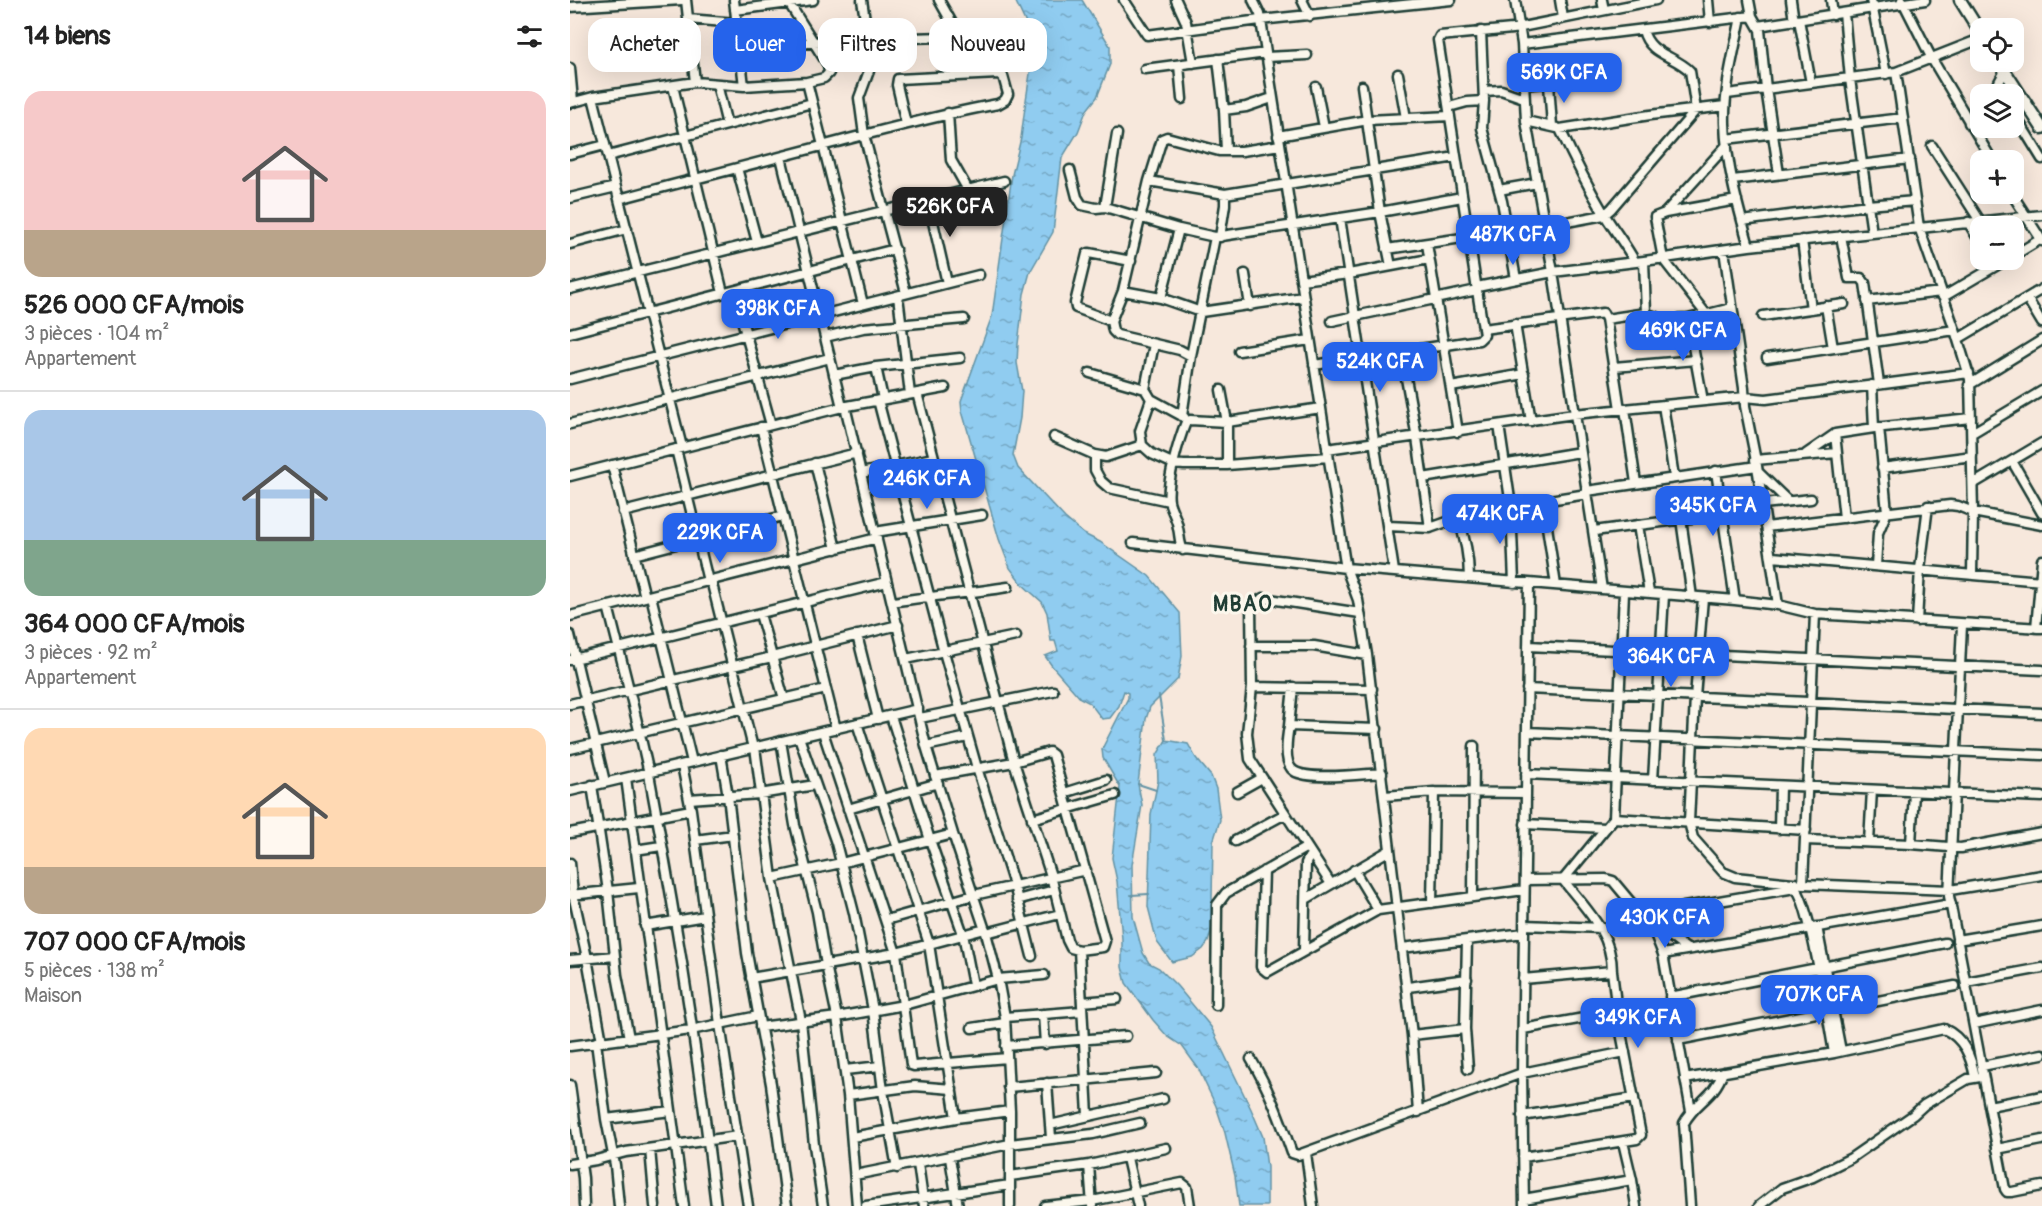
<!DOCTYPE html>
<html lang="fr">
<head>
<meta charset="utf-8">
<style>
  :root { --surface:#fff; --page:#f2f2f2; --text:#222; --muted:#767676; --line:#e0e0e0; --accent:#2563eb }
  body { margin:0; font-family:Pangolin,sans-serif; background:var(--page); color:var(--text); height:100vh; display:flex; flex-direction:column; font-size:22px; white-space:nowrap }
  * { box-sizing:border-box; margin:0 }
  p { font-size:20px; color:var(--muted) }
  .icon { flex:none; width:33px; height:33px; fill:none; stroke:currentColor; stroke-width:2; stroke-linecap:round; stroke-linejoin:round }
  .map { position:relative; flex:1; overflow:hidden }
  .panel { display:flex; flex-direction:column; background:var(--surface); width:570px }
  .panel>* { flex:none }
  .hud { position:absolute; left:18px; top:18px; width:570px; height:54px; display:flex; gap:12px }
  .tools { position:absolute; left:1400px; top:18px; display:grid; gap:12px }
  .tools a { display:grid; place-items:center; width:54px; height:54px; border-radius:12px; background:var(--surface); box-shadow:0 6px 24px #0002; font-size:30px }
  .price { position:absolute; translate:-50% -51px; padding:0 14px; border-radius:12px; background:var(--accent); color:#fff; font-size:20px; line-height:39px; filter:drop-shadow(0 2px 3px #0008) }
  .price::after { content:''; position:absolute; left:50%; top:36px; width:18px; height:14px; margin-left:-9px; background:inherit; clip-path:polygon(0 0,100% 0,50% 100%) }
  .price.selected { background:#222; color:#fff }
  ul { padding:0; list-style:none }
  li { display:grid; align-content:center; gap:12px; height:318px; padding:0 24px }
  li+li { border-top:2px solid var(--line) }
  li span { display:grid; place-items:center; height:186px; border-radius:18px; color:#555 }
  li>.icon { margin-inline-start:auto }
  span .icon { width:108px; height:108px; fill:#fffc; stroke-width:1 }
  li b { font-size:26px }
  h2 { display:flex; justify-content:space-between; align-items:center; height:72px; padding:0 24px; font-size:26px }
  .pill { padding:0 21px; border-radius:18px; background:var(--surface); box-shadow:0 6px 24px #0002; font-size:21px; line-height:54px }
  .pill.selected { background:var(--accent); color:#fff }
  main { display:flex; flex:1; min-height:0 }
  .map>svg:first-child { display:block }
  .water { fill:url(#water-ripples); stroke:#6393a5; stroke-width:1.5 }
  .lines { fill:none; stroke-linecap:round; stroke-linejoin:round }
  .stream { stroke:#6393a5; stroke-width:2 }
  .minor-casing { stroke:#1f3d34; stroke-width:13 }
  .tertiary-casing { stroke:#1f3d34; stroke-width:15 }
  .minor { stroke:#fbf7ec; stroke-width:8 }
  .tertiary { stroke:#fbf7ec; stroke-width:10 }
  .labels { text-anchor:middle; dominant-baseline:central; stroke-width:6; stroke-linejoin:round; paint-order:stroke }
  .district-label { font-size:21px; font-weight:bold; letter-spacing:1.5px; fill:#1f3d34; stroke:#fbf7ec }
</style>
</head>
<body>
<main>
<section class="panel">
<h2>14 biens<svg class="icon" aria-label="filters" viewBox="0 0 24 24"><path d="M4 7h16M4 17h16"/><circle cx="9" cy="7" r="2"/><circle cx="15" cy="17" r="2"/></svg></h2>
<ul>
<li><span style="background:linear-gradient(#f6c9c9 75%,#b9a48a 0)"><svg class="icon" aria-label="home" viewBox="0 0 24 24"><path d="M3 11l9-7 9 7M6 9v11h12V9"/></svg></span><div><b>526 000 CFA/mois</b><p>3 pièces · 104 m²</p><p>Appartement</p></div></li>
<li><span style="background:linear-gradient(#a9c7e8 70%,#7fa58c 0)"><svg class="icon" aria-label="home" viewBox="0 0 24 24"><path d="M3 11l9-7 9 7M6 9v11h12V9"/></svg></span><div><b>364 000 CFA/mois</b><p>3 pièces · 92 m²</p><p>Appartement</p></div></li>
<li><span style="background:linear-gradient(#ffd9b3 75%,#b9a48a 0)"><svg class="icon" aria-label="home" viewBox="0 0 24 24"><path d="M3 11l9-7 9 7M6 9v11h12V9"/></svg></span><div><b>707 000 CFA/mois</b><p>5 pièces · 138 m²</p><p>Maison</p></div></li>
</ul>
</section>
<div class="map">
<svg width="1472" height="1206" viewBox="0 0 1472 1206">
  <defs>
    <pattern id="water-ripples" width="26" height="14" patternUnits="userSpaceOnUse" patternTransform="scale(1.5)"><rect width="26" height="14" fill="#90ccf0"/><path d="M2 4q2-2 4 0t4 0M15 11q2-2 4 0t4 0" fill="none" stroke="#75a7c3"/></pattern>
  </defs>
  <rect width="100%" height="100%" fill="#f7e8dc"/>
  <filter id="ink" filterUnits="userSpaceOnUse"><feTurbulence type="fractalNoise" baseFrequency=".0167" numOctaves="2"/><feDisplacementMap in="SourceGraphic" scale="12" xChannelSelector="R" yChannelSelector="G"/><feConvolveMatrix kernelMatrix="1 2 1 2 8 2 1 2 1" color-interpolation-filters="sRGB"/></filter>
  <g filter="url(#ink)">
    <path class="water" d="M445,0H512L540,46V64L527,97L516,111L508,132L492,158L483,232L460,272L454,294L448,344L447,363L452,391L450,418L443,455L448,468L495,518L514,534L530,542L579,576L610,613L612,656L608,679L580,707L576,719L568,784L572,805L562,865L563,917L573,953L579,963L589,968L607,986L641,1027L681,1109L693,1137L697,1167V1206H669L665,1176L655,1133L646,1106L628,1068L612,1046L597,1036L583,1020L556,983L552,967V939L547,881L542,858L550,787L533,758L532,749L558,698V693L554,691L549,706L540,718L532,719L520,703L510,698L482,666L475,656L488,651L485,641H481L477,613L472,602L453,585L440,568L429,539L392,411L391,401L422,316L442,175L451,138L455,107L462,60L459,30Z
      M596,740L618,744L626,758L641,776L646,789L650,820L643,842L642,898L644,920L638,942L633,949L622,957L602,962L587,942L578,907L581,814L588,781L587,755Z"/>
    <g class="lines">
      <path class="stream" d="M589,696L596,740
        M568,784L586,790
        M561,895L579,894"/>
      <g class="minor-casing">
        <path id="minor" d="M116,0L125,82
          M164,0L174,86
          M292,0L298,39L299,71L289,98L294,135L336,293
          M369,0L390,37
          M554,0L577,35L690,20L881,0
          M606,0L616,22L623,63
          M683,0L690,14L774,557L776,568L788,600L797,655L842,1035L895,1029L898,1069
          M732,0L740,16
          M945,0L952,44L956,121L983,272L1032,589
          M990,0L993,18
          M1032,0L1034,10
          M1138,0L1140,22
          M1179,0L1182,16
          M1221,0L1224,21
          M1261,0L1263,15
          M1301,0L1316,74
          M1332,0L1362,59L1422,160
          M0,7L112,0
          M165,10L243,0
          M1274,13L1280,79L1302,233
          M1171,17C1164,52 1154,88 1155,123C1156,164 1168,207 1179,246
          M118,19L167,23
          M1229,20L1241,83
          M1188,26L1355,0
          M911,31L914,101L912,128L932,201L946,279
          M952,44L1182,16L1190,30L1196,89L1209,174
          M170,52L244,42L298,39L416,36
          M696,57L737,55
          M648,59L654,110L656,151
          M609,65L612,99
          M0,68L3,101
          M575,69L696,53
          M1326,72L1349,227L1385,330L1400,379L1403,512L1402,574
          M828,74L836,118
          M237,82L293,304
          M147,84L157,125
          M979,84L982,126
          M954,85L1019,79
          M103,86L153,293
          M792,86L810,212L821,266
          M746,87L754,127
          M914,91L931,90L954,98
          M1157,94L1326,72L1410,39
          M1433,94L1429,82L1435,71
          M23,97L112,447
          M0,103L23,97L125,82L174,86L237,82L254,78L259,73L258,65L217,0
          M1443,104L1454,100
          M879,107L897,102L914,101
          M654,110L676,107L702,98
          M1443,112L1472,159
          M378,113L381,160L398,190
          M956,121L987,128
          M1399,123L1410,118
          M708,136L798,120L880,116
          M1156,139L1333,118
          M1362,146L1410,221
          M0,154L35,145
          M38,156L242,103
          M211,157L272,407
          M167,168L187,242
          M500,170L507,197L512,205L526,208L535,207L609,229L645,237L810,212L892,197
          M1163,180L1340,159
          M579,181L655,194L886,157
          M929,190L967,183
          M1442,194L1472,241
          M0,198L46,187
          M49,199C120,180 191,162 263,143C318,129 372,114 428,104L435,100L438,94L433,76L428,74L328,79L327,85L336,124
          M358,200L377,283
          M535,207L547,134
          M1095,213L1157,145
          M770,218L824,571
          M1172,221L1298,205L1345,201
          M1398,222L1410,242
          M975,226L1034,215L1041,209L1126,110L1120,71C1104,55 1079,55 1073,30
          M1271,236L1279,278H1291L1295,283L1309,384
          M650,237L655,205V194
          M1232,240L1241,309
          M0,244L57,229
          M857,244L888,432
          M817,249L899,237
          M1154,250L1174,388L1175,406L1187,466L1208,605
          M1443,256L1471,239
          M1074,261L1076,313L1094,320L1118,319L1162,308
          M1065,262C1056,245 1043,229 1033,212C1017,185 1003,157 990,129L1080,115L1155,106
          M675,274L680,306
          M731,280L779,274L859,259
          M907,287L983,272L1074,261L1179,246L1472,215
          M0,289L434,181
          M164,291L201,425
          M553,291L591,298L631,312L733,297
          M328,296L340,394
          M1373,297L1436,260
          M591,298L609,229
          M1457,298L1472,323
          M1297,301L1371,292
          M1256,306L1263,348
          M1136,314L1093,259L1085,217L1095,213L1167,200
          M1193,316L1274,304
          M1036,319L1076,313
          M1118,319L1133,401
          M541,321L506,308L505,303L517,254L519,253L561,261
          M762,321L907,290
          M945,324L961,421
          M913,329L1033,313L1036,319L1050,409
          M0,333L325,249
          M255,337L293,328L394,319
          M1388,339L1472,289
          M584,344L575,389L581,399L614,417
          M669,351L740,340
          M831,351L847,438L860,528
          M621,356L610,350L547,335L543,331L541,321L553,291L579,181L592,139L597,137L649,151H672L710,145
          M1197,358L1385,330
          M744,365L909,340L914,335L868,40L870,36L942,29L1086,0
          M306,367L313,399
          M1044,367L1126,360
          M520,373L575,389
          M264,375L306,367L390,358
          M0,379L409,275
          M1302,385L1304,428
          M1399,385L1472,340
          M881,387L954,374
          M651,390L657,422V465
          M347,393L444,762L481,876L497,940L501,948L509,950L518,1115
          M581,399L570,431L572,445L582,454L604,464L614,465H657L758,457
          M308,400L374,652L407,768L444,885L462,956
          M1093,405L1104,477
          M275,406L356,746L383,834L416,933L428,979L435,1017L440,1111V1206
          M1055,409L1066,483
          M612,416L621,356L645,237
          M0,424L260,358
          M929,425L941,506L944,583
          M191,427L266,729
          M1402,433L1472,391
          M1265,434L1274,518
          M484,437L525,455L536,457L572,445
          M106,449L138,581
          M757,449L1004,414L1175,397L1196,399L1399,373
          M1236,454L1265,434L1304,428L1401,418
          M525,455V470L531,481L539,488L599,501
          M1185,460L1267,453
          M1442,461L1472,513
          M245,463L266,549
          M42,465L75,597
          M1312,468L1402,456
          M1146,471L1165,600
          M1188,472L1218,501
          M291,473L363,458
          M0,476L272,407L375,388
          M853,478L1010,452
          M1403,484L1472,443
          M1017,491L1187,466
          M973,501L986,585
          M1193,504L1241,499
          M53,512L287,453
          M888,518C895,537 899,557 899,578
          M1111,519L1122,597
          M1068,525L1079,593
          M818,526L860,528L888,518L941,506L1017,494
          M1196,527L1380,505L1388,506L1403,512L1472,525
          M1024,531L1152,514
          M305,532L412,515
          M563,543L776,568L1165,600L1208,605L1245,614L1472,628
          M613,550C609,542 610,536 608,528C607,518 601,510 599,501C596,483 609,439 616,422L620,420L657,422L751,408
          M64,555L213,516
          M1202,557L1472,581
          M1306,566L1308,533L1317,512L1309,427
          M141,580L183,748
          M81,596L122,762
          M1133,598L1125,697L1119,822L1123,838L1153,872L1165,877L1233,884L1380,890L1472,875
          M322,602C361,596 400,593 438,587
          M38,606C52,662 67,718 79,774C106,917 129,1062 146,1206
          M190,614L214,699
          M0,616L307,538
          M1347,621L1350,569L1358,506
          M1392,625L1379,896L1435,1189L1437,1192H1442L1472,1186
          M1466,628L1472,560
          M0,635L35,782
          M287,635L308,719
          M681,646H744L797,655
          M958,646L1472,670
          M336,659L446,636
          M0,660L317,582
          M682,687L802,689
          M957,689L1472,713
          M0,704L202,657L328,625
          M321,716L360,840L393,934L403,985
          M350,718L483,691
          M287,723L359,944L386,1118
          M719,726L723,687
          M807,729L719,726C717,737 713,764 724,771C739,781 793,774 812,773
          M253,732L326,953L341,1065L344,1066L437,1058
          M957,732L1472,755
          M229,737L266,843L284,913L303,1010L313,1091L327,1168
          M211,741L225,825L247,912L256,965L267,1017L278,1095L287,1206
          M356,746L398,737
          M185,747L202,878L231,1021L244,1145L253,1206
          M0,749L256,689
          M151,755L158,796L177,953L201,1084L217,1206
          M112,765L121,810L150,1024L178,1206
          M956,774L1472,797
          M365,776L444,762L479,752L483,755L535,941L533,947L509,950
          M56,778L114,1206
          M1083,780L1094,595
          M22,785L38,891L47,975L59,1038
          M0,791L348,709
          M667,792L692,778
          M494,793L536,780
          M815,796L864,792L956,793
          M119,799L190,794L245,785
          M278,809L368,783
          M1044,818L1054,592
          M462,819L545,795
          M955,824L1035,828
          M1209,829L1210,786
          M0,833L121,810
          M125,840L163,835
          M1235,840L1341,844L1391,848L1472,833
          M665,841L715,814
          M1299,842L1302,790
          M1341,844L1344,792
          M65,850L91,846
          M0,863L3,894L17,958L32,1042
          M784,870L808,910
          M694,871L691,967L697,972L808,910L954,890
          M202,878L271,863L383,834
          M955,880L1036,879L1043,881L1083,929L1093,954L1121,1111
          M993,880L1044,818L1236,830
          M761,884L680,759L677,733L682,687L681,606L693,598L790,613
          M1233,884L1245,614
          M0,895L69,888
          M903,897L904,746
          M736,899L820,850
          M447,900L484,890
          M862,903L864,792
          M316,920L404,895L516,870
          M954,925L1032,928
          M75,926L135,916
          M1247,927L1271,1051
          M1086,930L1102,938L1117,949
          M1092,932C1097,920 1102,913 1114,907L1225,888C1240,900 1259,1026 1264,1053
          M416,933L490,914
          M1387,940L1472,926
          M832,948L954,933
          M734,950L736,863L739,857L742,855
          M1093,954L1381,904
          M0,960L45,956
          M181,978L326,953L415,929
          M953,979L1042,971C1042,933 1016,909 993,880
          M1396,982L1472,968
          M838,987L897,979
          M1100,997L1375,943
          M512,1002L547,999
          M646,1005L647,905L656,893L737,847
          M473,1014L475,1044
          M435,1017L512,1011
          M1404,1024L1472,1010
          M190,1027L267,1017L334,1005L428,979L474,975
          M402,1028L435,1023
          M895,1029L897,940
          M953,1029L1047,1012
          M842,1035L848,1112
          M1108,1040L1385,986
          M26,1042L36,1119L45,1165L49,1206
          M0,1046L121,1030L188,1016
          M436,1046L556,1036
          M681,1059C699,1089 710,1119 722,1153L728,1155L952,1073L1055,1052
          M1412,1066L1472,1054
          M275,1070L310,1066
          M1115,1079L1264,1053L1374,1029C1394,1038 1401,1057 1405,1077
          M477,1083L481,1138
          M0,1085L13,1178L14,1206
          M438,1087L586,1073
          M278,1095L345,1086L382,1089
          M1419,1106L1472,1096
          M952,1116L1064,1098
          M36,1119L101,1111
          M480,1125L593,1099
          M282,1137L386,1118L440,1111
          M1053,1142L1062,1180L1066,1206
          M80,1149L85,1206
          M1427,1149L1472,1140
          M736,1153L743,1206
          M953,1157L1067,1139L1071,1135L1047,1012L1042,971
          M380,1158L388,1206
          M557,1158L568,1206
          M0,1164L26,1160L56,1152L168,1136
          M348,1164L354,1206
          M519,1165L522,1206
          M285,1175L440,1144L523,1134L570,1123
          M440,1176L519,1165L596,1148
          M954,1199L1062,1180
          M296,1206L440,1185
          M475,1206L522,1201L612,1183L617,1187L620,1206
          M954,1206L952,1073L959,584
          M1120,1206L1114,1123C1126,1101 1144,1098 1153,1072
          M1189,1206L1212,1188L1243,1177L1281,1158L1343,1115L1354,1105L1398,1079L1410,1077"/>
      </g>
      <g class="tertiary-casing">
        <path id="tertiary" d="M1390,0L1410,32
          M1429,62L1472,128"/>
      </g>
      <use href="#minor" class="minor"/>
      <use href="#tertiary" class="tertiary"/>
    </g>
  </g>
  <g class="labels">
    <g class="district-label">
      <text x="673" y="604">MBAO</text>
    </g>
  </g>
</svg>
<div class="tools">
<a><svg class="icon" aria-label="locate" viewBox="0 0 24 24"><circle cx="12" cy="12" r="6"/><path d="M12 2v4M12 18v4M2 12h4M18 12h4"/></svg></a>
<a><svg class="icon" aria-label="layers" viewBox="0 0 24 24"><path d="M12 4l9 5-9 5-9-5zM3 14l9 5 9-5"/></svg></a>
<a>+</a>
<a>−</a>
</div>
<b class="price" style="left:994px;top:104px">569K CFA</b>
<b class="price selected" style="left:380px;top:238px">526K CFA</b>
<b class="price" style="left:943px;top:266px">487K CFA</b>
<b class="price" style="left:208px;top:340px">398K CFA</b>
<b class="price" style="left:1113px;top:362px">469K CFA</b>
<b class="price" style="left:810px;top:393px">524K CFA</b>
<b class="price" style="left:357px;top:510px">246K CFA</b>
<b class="price" style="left:1143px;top:537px">345K CFA</b>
<b class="price" style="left:930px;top:545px">474K CFA</b>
<b class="price" style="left:150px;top:564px">229K CFA</b>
<b class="price" style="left:1101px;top:688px">364K CFA</b>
<b class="price" style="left:1095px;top:949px">430K CFA</b>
<b class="price" style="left:1249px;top:1026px">707K CFA</b>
<b class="price" style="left:1068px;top:1049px">349K CFA</b>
<div class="hud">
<a class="pill">Acheter</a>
<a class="pill selected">Louer</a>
<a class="pill">Filtres</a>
<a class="pill">Nouveau</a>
</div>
</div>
</main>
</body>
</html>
